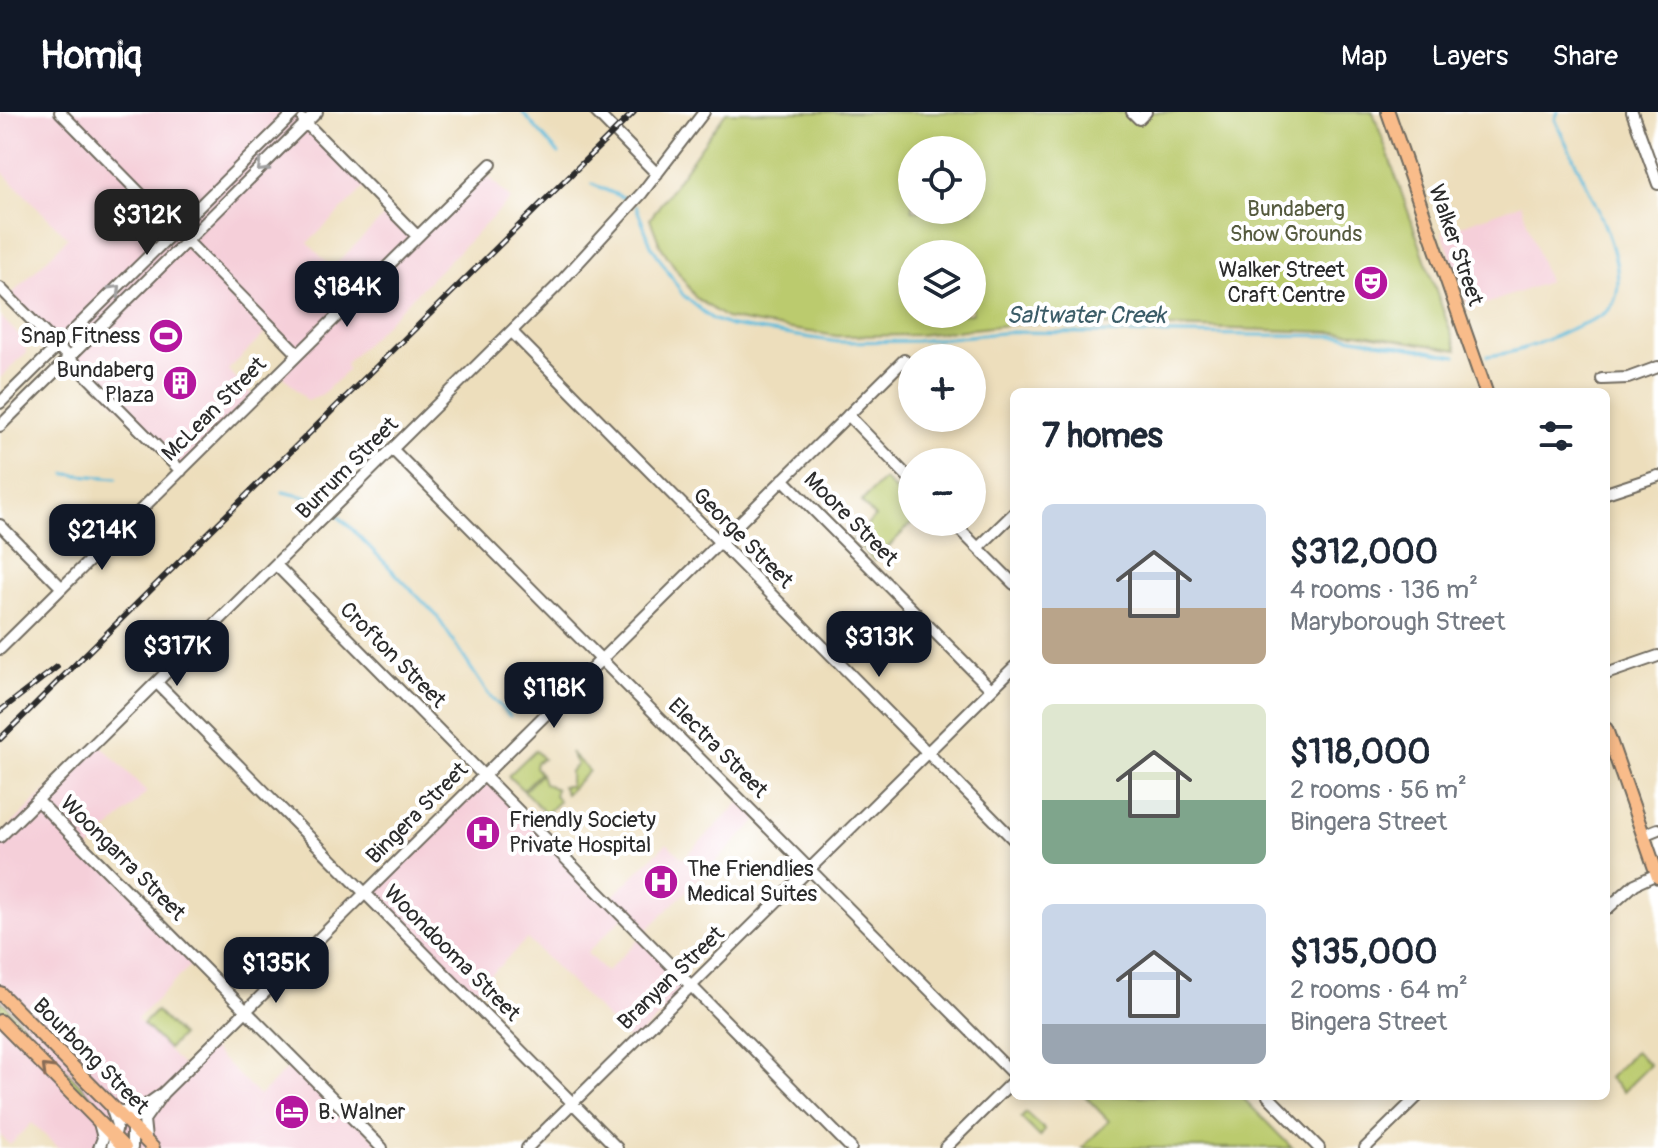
<!DOCTYPE html>
<html lang="en">
<head>
<meta charset="utf-8">
<style>
  :root { --surface:#fff; --page:#f2f2f3; --text:#1f2937; --muted:#747a83; --accent:#111827 }
  body { margin:0; font-family:Pangolin,sans-serif; background:var(--page); color:var(--text); height:100vh; display:flex; flex-direction:column; font-size:30px; white-space:nowrap }
  * { box-sizing:border-box; margin:0 }
  p { font-size:26px; color:var(--muted) }
  .icon { flex:none; width:44px; height:44px; fill:none; stroke:currentColor; stroke-width:2; stroke-linecap:round; stroke-linejoin:round }
  .map { position:relative; flex:1; overflow:hidden }
  .drawer { position:absolute; left:1010px; top:276px; width:600px; height:712px; display:flex; flex-direction:column; background:var(--surface); border-radius:12px; box-shadow:0 4px 12px #0003 }
  .drawer>* { flex:none }
  .controls { position:absolute; left:898px; top:24px; display:grid; gap:16px }
  .controls a { display:grid; place-items:center; width:88px; height:88px; border-radius:50%; background:var(--surface); box-shadow:0 4px 12px #0003; font-size:40px }
  .price { position:absolute; translate:-50% -68px; padding:0 18px; border-radius:16px; background:var(--accent); color:#fff; font-size:26px; line-height:52px; filter:drop-shadow(0 2px 4px #0008) }
  .price::after { content:''; position:absolute; left:50%; top:48px; width:24px; height:18px; margin-left:-12px; background:inherit; clip-path:polygon(0 0,100% 0,50% 100%) }
  .price.active { background:#222; color:#fff }
  ul { padding:0; list-style:none }
  li { display:flex; align-items:center; gap:24px; height:200px; padding:0 32px }
  li span { display:grid; place-items:center; flex:none; width:224px; height:160px; border-radius:12px; color:#555 }
  li>.icon { margin-inline-start:auto }
  span .icon { width:96px; height:96px; fill:#fffc; stroke-width:1 }
  li b { font-size:34px }
  h2 { display:flex; justify-content:space-between; align-items:center; height:96px; padding:0 32px; font-size:34px }
  header { display:flex; align-items:center; gap:48px; box-sizing:border-box; height:112px; padding:0 40px; background:var(--accent); color:#fff }
  header strong { font-size:38px }
  nav { display:flex; gap:44px; margin-inline-start:auto; font-size:28px }
  .map>svg:first-child { display:block }
  .built { fill:#f5cfd9; fill-rule:evenodd }
  .green { fill:#bbcb6e; stroke:#737b4c; stroke-width:2; fill-rule:evenodd }
  .lines { fill:none; stroke-linecap:round; stroke-linejoin:round }
  .stream { stroke:#5cbada; stroke-width:3 }
  .minor-casing { stroke:#6f6a5e; stroke-width:14 }
  .major-casing { stroke:#6f6a5e; stroke-width:16 }
  .minor { stroke:#fff; stroke-width:10 }
  .major { stroke:#f9bc8a; stroke-width:12 }
  .rail-casing { stroke:#2b2b2b; stroke-width:6 }
  .rail { stroke:#fff; stroke-width:3; stroke-dasharray:9; stroke-linecap:butt }
  .oneway { stroke:#a0a0a0 }
  .oneway2 { stroke:#886c56 }
  .labels { text-anchor:middle; dominant-baseline:central; stroke-width:8; stroke-linejoin:round; paint-order:stroke }
  .park-label { font-size:22px; fill:#565b3f; stroke:#fff }
  .street-label { font-size:22px; fill:#2b2b2b; stroke:#fff }
  .poi-label { font-size:22px; fill:#2b2b2b; stroke:#fff; text-anchor:end }
  .water-label { font-size:24px; font-style:italic; fill:#3c5d68; stroke:#fff }
</style>
</head>
<body>
<header>
<strong>Homiq</strong>
<nav><a>Map</a><a>Layers</a><a>Share</a></nav>
</header>
<div class="map">
<svg width="1658" height="1036" viewBox="0 0 1658 1036">
  <rect width="100%" height="100%" fill="#fff"/>
  <filter id="ink" filterUnits="userSpaceOnUse"><feTurbulence type="fractalNoise" baseFrequency=".0125" numOctaves="2"/><feDisplacementMap in="SourceGraphic" scale="16" xChannelSelector="R" yChannelSelector="G"/><feConvolveMatrix kernelMatrix="1 2 1 2 8 2 1 2 1" color-interpolation-filters="sRGB"/></filter>
  <filter id="wash" filterUnits="userSpaceOnUse"><feTurbulence type="fractalNoise" baseFrequency=".006" numOctaves="4" result="noise"/><feDisplacementMap in="SourceGraphic" scale="32" xChannelSelector="R" yChannelSelector="G"/><feGaussianBlur stdDeviation="1.8" result="paint"/><feColorMatrix in="noise" values="0 0 0 0 0 0 0 0 0 0 0 0 0 0 0 0 0 1.4 0 .05"/><feComposite in="paint" operator="in"/></filter>
  <g filter="url(#wash)">
    <rect width="100%" height="100%" fill="#eddebc"/>
    <path class="built" d="M0,0H296L366,74L308,131L332,156L390,98L416,125L484,60L511,87L345,252L348,258L321,283L308,289L279,260L297,242L271,216L228,258L254,285L181,358L10,184L68,126L0,58Z
      M1521,92L1548,170L1469,198L1442,120Z
      M0,204L25,229L26,241L0,266Z
      M97,629L147,680L88,738L197,847L137,907L185,956L209,934L259,984L296,948L383,1036H58L32,1011L10,1033L0,1023V724Z
      M483,662L608,789L667,731L683,747L742,688L760,706L642,823L691,873L632,931L527,827L468,885L365,780ZM623,805L642,824L606,860L587,841Z"/>
    <path class="green" d="M726,0H1373L1457,238L1358,221L1270,218L1026,211L917,223L837,224L765,213L726,206L695,185L660,133L650,107ZM912,38H972V98H912ZM912,142H972V202H912Z
      M884,367L912,396L913,410L874,449L853,427L875,405L861,390Z
      M535,638L543,647L536,650L535,655L540,661L523,678L508,664Z
      M570,640L589,659L566,682L562,674H570V659L577,653Z
      M541,662L544,671L556,677L554,683L559,689L547,701L551,707L524,679Z
      M0,887L102,996L98,999L0,902Z
      M156,899L181,924L168,937L143,912Z
      M1635,939L1650,953L1623,980L1609,966Z
      M1085,984H1241L1292,1036H1082L1109,1009Z
      M1026,1001L1045,1018L1040,1025L1021,1006Z"/>
    <g class="lines">
      <path class="stream" d="M522,0L559,42
        M592,72L631,89
        M636,94L651,133L683,183L712,207L731,214L838,230L916,229L1012,220L1343,224L1456,244
        M1487,244C1518,241 1541,231 1568,218C1581,212 1603,206 1611,195C1640,155 1571,48 1555,7L1558,0
        M66,362L117,366
        M283,380L319,388L347,412L436,503L488,582L510,604"/>
    </g>
  </g>
  <g filter="url(#ink)">
    <g class="lines">
      <g class="minor-casing">
        <path id="minor" d="M60,0L298,242
          M596,0L657,62
          M1132,0L1139,7L1146,0
          M1632,0L1658,72
          M303,8L417,124
          M0,176L181,359
          M512,220L1014,728
          M1602,267L1628,266L1658,255
          M0,291L295,0
          M848,303L912,369
          M0,314L317,0
          M393,338L1014,963
          M783,367L991,577
          M1606,381L1658,364
          M952,410L1014,472
          M0,413L62,476
          M978,436L1014,401
          M277,454L851,1036
          M0,537L491,52
          M1606,562L1658,544
          M157,571L617,1036
          M37,688L382,1036
          M1643,723L1658,717
          M0,725L556,175L642,81L704,0
          M1606,798L1635,772L1657,762
          M163,981L904,248
          M1268,984L1319,1036
          M111,995L117,1013L112,1036
          M117,998L133,1002L163,981L144,1008L146,1027
          M132,1009V1036
          M99,1011L103,1026L99,1036
          M527,1036L1014,555
          M945,1036L1014,968
          M1365,1036L1418,984"/>
      </g>
      <g class="major-casing">
        <path id="major" d="M1388,0L1486,280
          M1606,617L1658,765
          M0,881L153,1036
          M0,909L125,1036"/>
      </g>
      <use href="#minor" class="minor"/>
      <use href="#major" class="major"/>
      <g class="rail-casing">
        <path id="rail" d="M0,599L57,555
          M0,627L634,0"/>
      </g>
      <use href="#rail" class="rail"/>
    </g>
    <defs><path id="oneway-chevron" d="M-2-3.5L2.5 0L-2 3.5" fill="none" stroke-width="1.6" stroke-linecap="round" stroke-linejoin="round" transform="scale(2)"/></defs>
    <g class="oneway">
      <use href="#oneway-chevron" transform="translate(262 55) rotate(135)"/>
      <use href="#oneway-chevron" transform="translate(116 178) rotate(-45)"/>
    </g>
    <use class="oneway2" href="#oneway-chevron" transform="translate(47 957) rotate(-135)"/>
  </g>
  <defs>
    <g id="theatre-disc" transform="scale(1.8)"><circle r="9.5" fill="#b5179e" stroke="#fff"/><path d="M-5-5.5Q0-4 5-5.5V0Q5 5 0 6Q-5 5-5 0ZM-3.3-2.5H-1v1.5H-3.3ZM1-2.5H3.3v1.5H1ZM-2.8 1Q0 5.5 2.8 1Z" fill="#fff"/></g>
    <g id="stadium-disc" transform="scale(1.8)"><circle r="9.5" fill="#b5179e" stroke="#fff"/><path d="M0-5a6.5 5 0 1 0 0 10a6.5 5 0 1 0 0-10ZM-3.5-1.8h7v3.6h-7Z" fill="#fff"/></g>
    <g id="building-disc" transform="scale(1.8)"><circle r="9.5" fill="#b5179e" stroke="#fff"/><path d="M-4-6H4V6H1V3H-1V6H-4ZM-2.5-4.3h1.7v1.8h-1.7ZM.8-4.3h1.7v1.8H.8ZM-2.5-1h1.7V.8h-1.7ZM.8-1h1.7V.8H.8Z" fill="#fff"/></g>
    <g id="hospital-disc" transform="scale(1.8)"><circle r="9.5" fill="#b5179e" stroke="#fff"/><path d="M-5-5h3v3.5h4V-5h3V5h-3V1.5h-4V5h-3Z" fill="#fff"/></g>
    <g id="hotel-disc" transform="scale(1.8)"><circle r="9.5" fill="#b5179e" stroke="#fff"/><path d="M-6-4.5h1.5V1H6V5H4.5V3h-9V5H-6ZM-4 0a1.8 1.8 0 1 1 3.6 0ZM.5 0V-2.5h3Q6-2.5 6 0Z" fill="#fff"/></g>
  </defs>
  <g fill-rule="evenodd">
    <use href="#theatre-disc" x="1371" y="171"/>
    <use href="#stadium-disc" x="166" y="224"/>
    <use href="#building-disc" x="180" y="271"/>
    <use href="#hospital-disc" x="483" y="721"/>
    <use href="#hospital-disc" x="661" y="770"/>
    <use href="#hotel-disc" x="292" y="1000"/>
  </g>
  <g class="labels">
    <g class="park-label">
      <text x="1296" y="97">Bundaberg<tspan x="1296" dy="25">Show Grounds</tspan></text>
    </g>
    <g class="street-label">
      <text transform="translate(1456 133) rotate(71)">Walker Street</text>
      <text transform="translate(214 297) rotate(-45)">McLean Street</text>
      <text transform="translate(347 356) rotate(-45)">Burrum Street</text>
      <text transform="translate(851 407) rotate(45)">Moore Street</text>
      <text transform="translate(743 426) rotate(45)">George Street</text>
      <text transform="translate(393 543) rotate(45)">Crofton Street</text>
      <text transform="translate(718 636) rotate(45)">Electra Street</text>
      <text transform="translate(417 701) rotate(-45)">Bingera Street</text>
      <text transform="translate(123 746) rotate(45)">Woongarra Street</text>
      <text transform="translate(452 841) rotate(45)">Woondooma Street</text>
      <text transform="translate(671 866) rotate(-44)">Branyan Street</text>
      <text transform="translate(91 944) rotate(45)">Bourbong Street</text>
    </g>
    <g class="poi-label">
      <text x="1345" y="158">Walker Street<tspan x="1345" dy="25">Craft Centre</tspan></text>
      <text x="140" y="224">Snap Fitness</text>
      <text x="154" y="258">Bundaberg<tspan x="154" dy="25">Plaza</tspan></text>
      <text x="509" y="708" text-anchor="start">Friendly Society<tspan x="509" dy="25">Private Hospital</tspan></text>
      <text x="687" y="757" text-anchor="start">The Friendlies<tspan x="687" dy="25">Medical Suites</tspan></text>
      <text x="318" y="1000" text-anchor="start">B. Walner</text>
    </g>
    <g class="water-label">
      <text x="1086" y="203">Saltwater Creek</text>
    </g>
  </g>
</svg>
<div class="controls">
<a><svg class="icon" aria-label="locate" viewBox="0 0 24 24"><circle cx="12" cy="12" r="6"/><path d="M12 2v4M12 18v4M2 12h4M18 12h4"/></svg></a>
<a><svg class="icon" aria-label="layers" viewBox="0 0 24 24"><path d="M12 4l9 5-9 5-9-5zM3 14l9 5 9-5"/></svg></a>
<a>+</a>
<a>−</a>
</div>
<b class="price active" style="left:147px;top:145px">$312K</b>
<b class="price" style="left:347px;top:217px">$184K</b>
<b class="price" style="left:102px;top:460px">$214K</b>
<b class="price" style="left:879px;top:567px">$313K</b>
<b class="price" style="left:177px;top:576px">$317K</b>
<b class="price" style="left:554px;top:618px">$118K</b>
<b class="price" style="left:276px;top:893px">$135K</b>
<section class="drawer">
<h2>7 homes<svg class="icon" aria-label="filters" viewBox="0 0 24 24"><path d="M4 7h16M4 17h16"/><circle cx="9" cy="7" r="2"/><circle cx="15" cy="17" r="2"/></svg></h2>
<ul>
<li><span style="background:linear-gradient(#c9d6e8 65%,#b9a48a 0)"><svg class="icon" aria-label="home" viewBox="0 0 24 24"><path d="M3 11l9-7 9 7M6 9v11h12V9"/></svg></span><div><b>$312,000</b><p>4 rooms · 136 m²</p><p>Maryborough Street</p></div></li>
<li><span style="background:linear-gradient(#dfe7d0 60%,#7fa58c 0)"><svg class="icon" aria-label="home" viewBox="0 0 24 24"><path d="M3 11l9-7 9 7M6 9v11h12V9"/></svg></span><div><b>$118,000</b><p>2 rooms · 56 m²</p><p>Bingera Street</p></div></li>
<li><span style="background:linear-gradient(#c9d6e8 75%,#9aa5b1 0)"><svg class="icon" aria-label="home" viewBox="0 0 24 24"><path d="M3 11l9-7 9 7M6 9v11h12V9"/></svg></span><div><b>$135,000</b><p>2 rooms · 64 m²</p><p>Bingera Street</p></div></li>
</ul>
</section>
</div>
</body>
</html>
